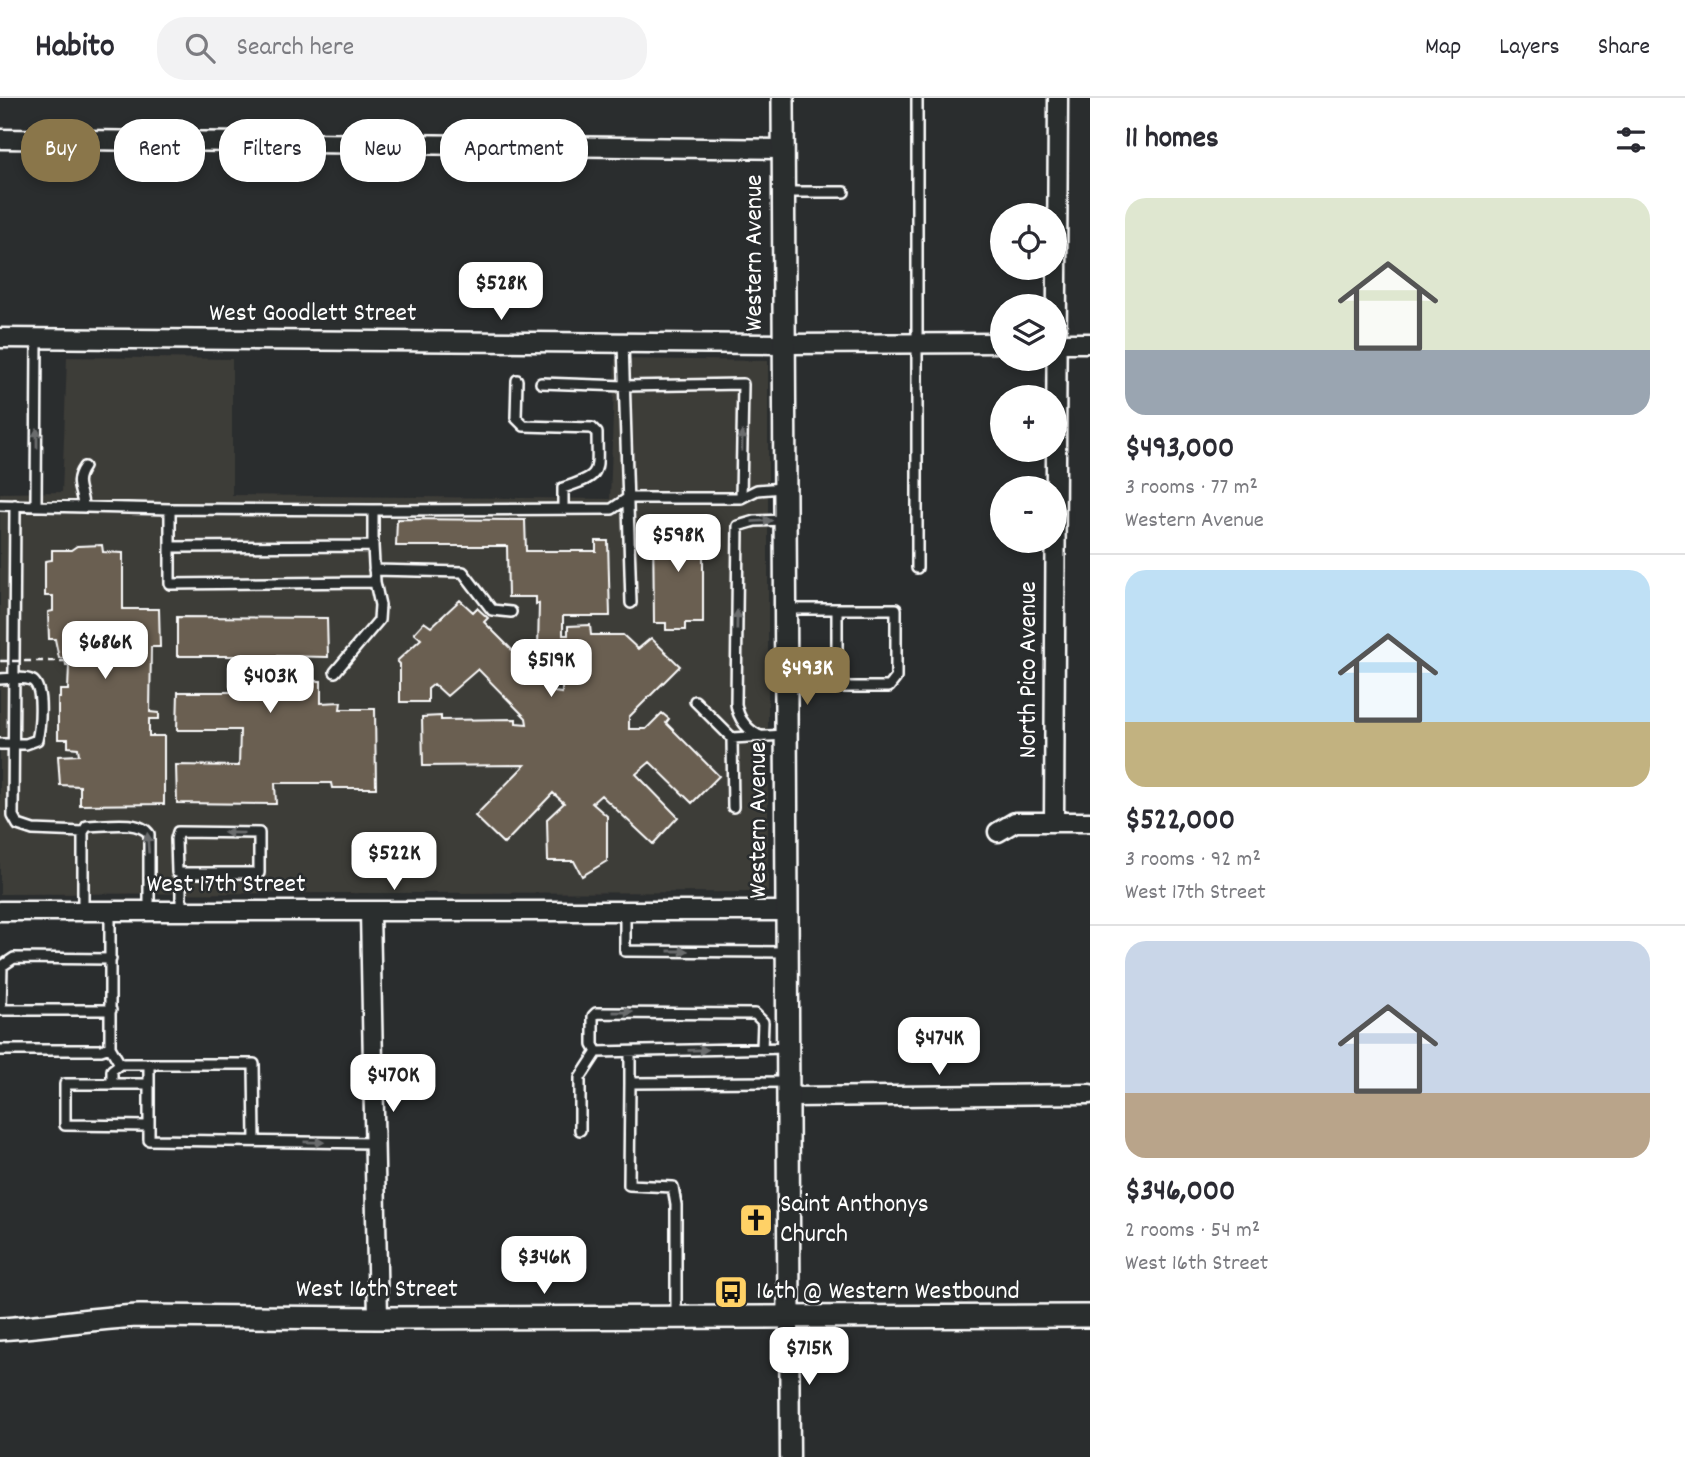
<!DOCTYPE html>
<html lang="en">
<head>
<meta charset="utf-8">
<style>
  :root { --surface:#fff; --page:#f2f2f3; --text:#2b2b33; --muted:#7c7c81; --line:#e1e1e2; --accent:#8a764a }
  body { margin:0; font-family:Dekko,sans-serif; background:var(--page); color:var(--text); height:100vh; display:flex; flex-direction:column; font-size:26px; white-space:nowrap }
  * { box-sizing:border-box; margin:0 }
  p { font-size:23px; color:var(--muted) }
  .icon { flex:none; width:38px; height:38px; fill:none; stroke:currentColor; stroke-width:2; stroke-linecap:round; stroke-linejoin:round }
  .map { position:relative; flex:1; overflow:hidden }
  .drawer { display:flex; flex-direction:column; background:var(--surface); width:595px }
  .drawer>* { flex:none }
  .banner { position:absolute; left:21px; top:21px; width:665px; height:63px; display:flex; gap:14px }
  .controls { position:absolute; left:990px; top:105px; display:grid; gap:14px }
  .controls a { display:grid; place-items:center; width:77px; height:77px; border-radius:50%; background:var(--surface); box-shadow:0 4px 10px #0003; font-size:35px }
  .price { position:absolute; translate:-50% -60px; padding:0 16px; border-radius:14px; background:#fff; color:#222; font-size:23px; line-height:46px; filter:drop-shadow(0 2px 4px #0008) }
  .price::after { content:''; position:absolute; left:50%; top:42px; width:21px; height:16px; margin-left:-10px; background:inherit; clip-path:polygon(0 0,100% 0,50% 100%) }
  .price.selected { background:var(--accent); color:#fff }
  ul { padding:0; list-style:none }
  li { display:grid; align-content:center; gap:14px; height:371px; padding:0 35px }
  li+li { border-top:2px solid var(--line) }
  li span { display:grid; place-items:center; height:217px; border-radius:21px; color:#555 }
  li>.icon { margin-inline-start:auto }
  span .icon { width:126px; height:126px; fill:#fffc; stroke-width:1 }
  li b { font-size:30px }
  h2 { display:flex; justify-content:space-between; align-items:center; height:84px; padding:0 35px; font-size:30px }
  .chip { padding:0 24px; border-radius:28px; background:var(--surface); box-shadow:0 4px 10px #0003; font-size:24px; line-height:63px }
  .chip.selected { background:var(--accent); color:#fff }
  header { display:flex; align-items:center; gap:42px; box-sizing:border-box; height:98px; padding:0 35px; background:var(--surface); border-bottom:2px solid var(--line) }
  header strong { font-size:33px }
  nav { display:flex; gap:38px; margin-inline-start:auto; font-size:24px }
  .search { width:490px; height:63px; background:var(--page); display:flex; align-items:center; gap:18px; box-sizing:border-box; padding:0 24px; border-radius:28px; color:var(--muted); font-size:26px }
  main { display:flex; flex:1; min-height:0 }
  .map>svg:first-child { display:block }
  .built { fill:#3d3c38 }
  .building { fill:#6a5f51; stroke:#fff; stroke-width:2 }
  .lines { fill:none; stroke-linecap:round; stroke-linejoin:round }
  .service-casing { stroke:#fff; stroke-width:14 }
  .minor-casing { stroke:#fff; stroke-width:23 }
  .tertiary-casing { stroke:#fff; stroke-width:26 }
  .service { stroke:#2a2d2e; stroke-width:9 }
  .minor { stroke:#2a2d2e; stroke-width:18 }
  .tertiary { stroke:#2a2d2e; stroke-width:21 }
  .path-bridge { stroke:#fff; stroke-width:2.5; stroke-dasharray:7 5; stroke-linecap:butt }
  .oneway { fill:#6a6c6d }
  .labels { text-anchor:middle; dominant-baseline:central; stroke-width:5; stroke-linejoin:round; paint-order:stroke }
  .street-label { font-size:26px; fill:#fff; stroke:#2a2d2e }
  .poi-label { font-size:26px; fill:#fff; stroke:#2a2d2e; text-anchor:start }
</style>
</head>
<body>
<header>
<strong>Habito</strong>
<div class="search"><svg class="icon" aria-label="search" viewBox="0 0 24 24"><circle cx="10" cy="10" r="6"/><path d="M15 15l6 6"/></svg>Search here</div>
<nav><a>Map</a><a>Layers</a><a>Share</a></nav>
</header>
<main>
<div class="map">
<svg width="1090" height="1359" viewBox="0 0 1090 1359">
  <rect width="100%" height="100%" fill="#2a2d2e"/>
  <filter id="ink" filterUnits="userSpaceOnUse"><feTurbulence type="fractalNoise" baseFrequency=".0143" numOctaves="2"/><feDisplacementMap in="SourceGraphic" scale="14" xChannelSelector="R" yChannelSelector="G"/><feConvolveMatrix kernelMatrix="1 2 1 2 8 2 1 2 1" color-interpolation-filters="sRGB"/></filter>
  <g filter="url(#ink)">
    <path class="built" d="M67,259L232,261V397L610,401L615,261L768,263V794L0,796V395L62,394Z"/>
    <path class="building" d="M397,421L525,422L526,453H596V443H608L610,518H563V537H568V528L590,527L591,537H623L638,551L651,540L680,568L629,619V631H646L662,615L669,621L666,625L719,678L692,705L650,664L636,676L678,719L653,746L601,697L592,705L607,718V763L582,778L574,763H548L547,721L564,705L553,695L504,746L475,718L525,667L423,668L422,619L441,618V622L516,621V625L527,626L526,620L478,571L447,598L434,586L428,591V604H400V566L397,563L421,541L414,535L424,524L431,529L460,502L473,514L477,510L488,520L484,524L554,594L562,595V580H550L551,551H538L539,505L536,506V499H508L507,448H396Z
      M653,424H703V525H685V532H666V525H654Z
      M102,447L103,454L123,455V511H159L160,549H151L150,614L159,615V621H149V638H164V706L80,707V688L60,687L58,658L79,657L78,650L68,649V641H58V600H60V592H68L69,567H66L65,560H59L55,541H49L48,514L53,513V498H45V463L52,462V452H71L77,448Z
      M177,519L327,520L328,559L278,558V582L321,583V605L341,604L340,611H375L376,690H332L331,685H275L276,706L177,705L176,667L239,668L240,632H177L178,594H237V558H177Z"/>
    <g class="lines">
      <g class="service-casing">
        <path id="service" d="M917,0V470
          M785,94H844
          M623,244L631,505
          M517,282L516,320L524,328L592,330L597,335C597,376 603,377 563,390V411
          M541,285L624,288L743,286L741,400
          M0,407L170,411L373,412V448L170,449V411
          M15,407L13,718L18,727L33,732L83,734
          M36,408L37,241
          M83,409C83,393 72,386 84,369
          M373,412L612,411L628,400H741L757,392L783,390
          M170,449V486L375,484L373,448
          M374,472L463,474L492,512L511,514
          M785,511H896V580L889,589H787
          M837,511V589
          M335,574L379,522L380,507L375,484
          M0,581C9,581 25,578 33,583C44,591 40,630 37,642L26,646H0
          M695,603L732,640
          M762,639C748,633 738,621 736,606L738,428L755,423L785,422
          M733,709L732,640L786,637
          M83,813V734L87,728C104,728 139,721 149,736V813
          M181,813V775L177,774L176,741L178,734L259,735V775H181
          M625,813V853L786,854
          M0,912H111
          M1,912L2,868L14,860L111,861
          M110,949L120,966H149
          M0,952H101L110,949V813
          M597,954L786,950
          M630,954V985
          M112,986V972L120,966
          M149,986H65V1027L149,1028
          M580,1032V980L597,954L593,947V918L596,915L755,916L763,924L762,950
          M255,1043L254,966H149V1042L374,1045
          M676,1219V1107L673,1089L629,1087L630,985L788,984"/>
      </g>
      <g class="minor-casing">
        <path id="minor" d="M0,41L783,51
          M0,240L784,246L1003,245
          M1055,245H1090
          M1054,724L1058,0
          M998,734L1015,724H1090
          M0,813H787
          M370,813L378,1220
          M788,999L1090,996
          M789,1218L790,1359"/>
      </g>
      <g class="tertiary-casing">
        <path id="tertiary" d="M783,0L789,1218
          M0,1231C47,1228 93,1220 140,1218L378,1220L1090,1218"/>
      </g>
      <use href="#service" class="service"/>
      <use href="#minor" class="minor"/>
      <use href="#tertiary" class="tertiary"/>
      <path class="path-bridge" d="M0,563H65"/>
    </g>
    <defs><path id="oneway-solid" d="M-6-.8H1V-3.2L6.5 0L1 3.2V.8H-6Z" transform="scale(1.75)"/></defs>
    <g class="oneway">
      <use href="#oneway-solid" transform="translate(37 340) rotate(-90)"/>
      <use href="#oneway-solid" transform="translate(742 343) rotate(-89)"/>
      <use href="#oneway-solid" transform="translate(762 423) rotate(-3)"/>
      <use href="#oneway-solid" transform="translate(737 522) rotate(-89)"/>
      <use href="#oneway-solid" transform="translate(234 735) rotate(-179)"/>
      <use href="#oneway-solid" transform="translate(148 745) rotate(-94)"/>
      <use href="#oneway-solid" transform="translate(678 853)"/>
      <use href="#oneway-solid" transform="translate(623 914)"/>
      <use href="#oneway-solid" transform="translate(698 952) rotate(-2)"/>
      <use href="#oneway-solid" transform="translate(314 1044) rotate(1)"/>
    </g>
  </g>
  <defs>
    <g id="church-square" transform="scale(1.75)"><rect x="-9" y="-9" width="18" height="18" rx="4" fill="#ffd166" stroke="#2a2d2e"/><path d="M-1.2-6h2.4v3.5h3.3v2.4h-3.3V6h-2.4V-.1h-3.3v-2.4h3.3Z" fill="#111"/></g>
    <g id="bus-square" transform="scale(1.75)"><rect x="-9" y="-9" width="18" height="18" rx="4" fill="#ffd166" stroke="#2a2d2e"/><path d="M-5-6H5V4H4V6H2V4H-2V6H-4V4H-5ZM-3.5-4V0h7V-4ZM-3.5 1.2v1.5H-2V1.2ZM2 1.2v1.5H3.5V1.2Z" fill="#111"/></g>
  </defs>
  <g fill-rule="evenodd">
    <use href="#church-square" x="756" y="1122"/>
    <use href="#bus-square" x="731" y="1194"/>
  </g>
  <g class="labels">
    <g class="street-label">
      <text transform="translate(755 155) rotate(-90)">Western Avenue</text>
      <text x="313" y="216">West Goodlett Street</text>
      <text transform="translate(1029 572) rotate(-90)">North Pico Avenue</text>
      <text transform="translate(759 722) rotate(-90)">Western Avenue</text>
      <text x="226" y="787">West 17th Street</text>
      <text x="377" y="1192">West 16th Street</text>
    </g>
    <g class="poi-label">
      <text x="780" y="1107">Saint Anthonys<tspan x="780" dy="30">Church</tspan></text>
      <text x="756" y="1194">16th @ Western Westbound</text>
    </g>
  </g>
</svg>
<div class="controls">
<a><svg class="icon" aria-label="locate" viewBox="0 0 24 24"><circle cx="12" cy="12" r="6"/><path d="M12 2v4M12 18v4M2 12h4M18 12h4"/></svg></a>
<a><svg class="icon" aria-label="layers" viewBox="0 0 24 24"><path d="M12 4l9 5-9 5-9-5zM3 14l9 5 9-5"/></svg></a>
<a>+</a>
<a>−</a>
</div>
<b class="price" style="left:501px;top:224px">$528K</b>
<b class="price" style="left:678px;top:476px">$598K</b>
<b class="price" style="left:105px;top:583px">$686K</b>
<b class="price" style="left:551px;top:601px">$519K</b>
<b class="price selected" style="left:807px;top:609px">$493K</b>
<b class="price" style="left:270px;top:617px">$403K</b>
<b class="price" style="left:394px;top:794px">$522K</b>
<b class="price" style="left:939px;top:979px">$474K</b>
<b class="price" style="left:393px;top:1016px">$470K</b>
<b class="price" style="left:544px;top:1198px">$346K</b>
<b class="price" style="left:809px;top:1289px">$715K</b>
<div class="banner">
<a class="chip selected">Buy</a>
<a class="chip">Rent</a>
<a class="chip">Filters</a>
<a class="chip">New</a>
<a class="chip">Apartment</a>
</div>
</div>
<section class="drawer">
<h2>11 homes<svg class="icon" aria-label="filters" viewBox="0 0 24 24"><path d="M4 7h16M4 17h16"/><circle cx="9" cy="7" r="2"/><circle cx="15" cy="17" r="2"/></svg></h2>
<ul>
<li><span style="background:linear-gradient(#dfe7d0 70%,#9aa5b1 0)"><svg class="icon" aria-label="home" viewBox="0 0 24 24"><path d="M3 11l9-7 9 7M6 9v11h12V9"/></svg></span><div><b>$493,000</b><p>3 rooms · 77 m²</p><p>Western Avenue</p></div></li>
<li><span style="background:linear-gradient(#bfe0f5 70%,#c2b280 0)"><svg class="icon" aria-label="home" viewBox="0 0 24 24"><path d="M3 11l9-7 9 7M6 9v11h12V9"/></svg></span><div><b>$522,000</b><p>3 rooms · 92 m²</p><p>West 17th Street</p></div></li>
<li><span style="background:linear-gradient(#c9d6e8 70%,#b9a48a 0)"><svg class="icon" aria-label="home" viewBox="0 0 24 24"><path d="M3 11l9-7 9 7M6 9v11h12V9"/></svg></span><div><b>$346,000</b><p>2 rooms · 54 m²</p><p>West 16th Street</p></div></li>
</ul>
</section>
</main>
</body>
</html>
